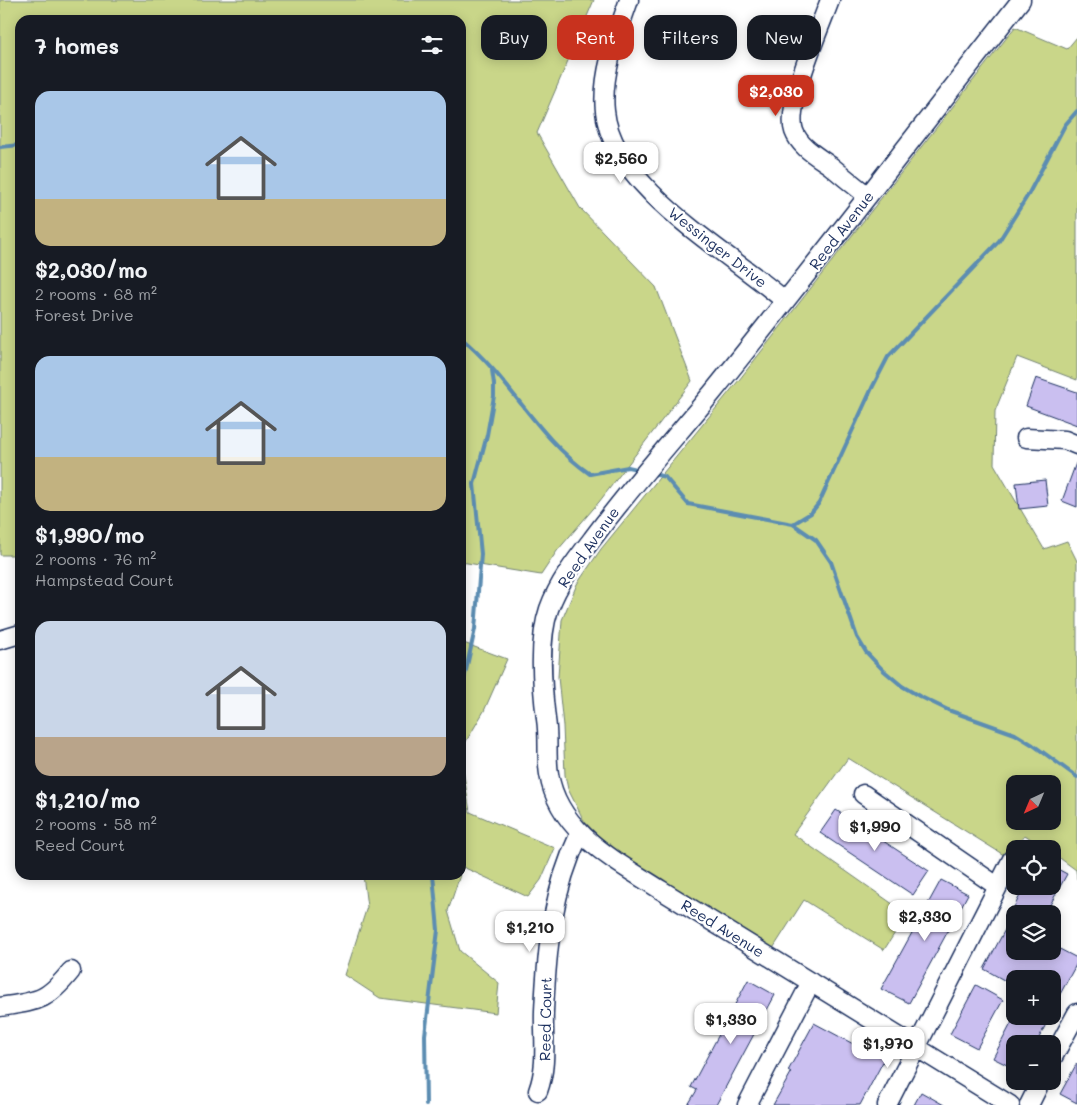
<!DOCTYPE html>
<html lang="en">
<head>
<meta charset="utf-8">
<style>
  :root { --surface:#171b24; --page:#20242c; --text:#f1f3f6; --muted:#9ea1a6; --accent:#c8321e }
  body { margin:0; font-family:Mali,sans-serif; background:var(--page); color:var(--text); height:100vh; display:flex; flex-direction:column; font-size:19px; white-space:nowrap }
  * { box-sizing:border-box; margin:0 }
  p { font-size:16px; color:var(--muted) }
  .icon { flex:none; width:28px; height:28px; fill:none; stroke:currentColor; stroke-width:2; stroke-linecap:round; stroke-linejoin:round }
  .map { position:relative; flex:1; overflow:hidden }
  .drawer { position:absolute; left:15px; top:15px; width:451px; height:865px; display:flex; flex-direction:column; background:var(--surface); border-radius:15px; box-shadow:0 2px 12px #0003 }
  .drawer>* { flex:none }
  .top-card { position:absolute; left:481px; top:15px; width:475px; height:45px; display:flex; gap:10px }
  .needle { width:32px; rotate:224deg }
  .tools { position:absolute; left:1006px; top:775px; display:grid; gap:10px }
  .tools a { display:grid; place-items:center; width:55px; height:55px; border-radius:10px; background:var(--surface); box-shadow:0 2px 12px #0003; font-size:25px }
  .price { position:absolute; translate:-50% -42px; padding:0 11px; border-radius:10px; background:#fff; color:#222; font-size:16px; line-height:32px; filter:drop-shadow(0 1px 2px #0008) }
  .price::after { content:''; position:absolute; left:50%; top:30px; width:15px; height:11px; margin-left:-8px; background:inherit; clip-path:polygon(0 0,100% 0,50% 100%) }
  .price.active { background:var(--accent); color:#fff }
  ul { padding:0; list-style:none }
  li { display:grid; align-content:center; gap:10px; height:265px; padding:0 20px }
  li span { display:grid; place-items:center; height:155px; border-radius:15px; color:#555 }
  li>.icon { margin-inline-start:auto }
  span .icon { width:90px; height:90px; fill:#fffc; stroke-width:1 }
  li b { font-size:21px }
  h2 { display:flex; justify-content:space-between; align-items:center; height:60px; padding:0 20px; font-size:21px }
  .chip { padding:0 18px; border-radius:15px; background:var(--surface); box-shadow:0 2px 12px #0003; font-size:18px; line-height:45px }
  .chip.active { background:var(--accent); color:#fff }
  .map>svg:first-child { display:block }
  .green { fill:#c9d689; stroke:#728274; fill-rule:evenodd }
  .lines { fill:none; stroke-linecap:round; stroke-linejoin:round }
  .stream { stroke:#5c8db2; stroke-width:4 }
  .building { fill:#cabff0; stroke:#1b2f5e }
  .minor-casing { stroke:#1b2f5e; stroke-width:21 }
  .minor { stroke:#fff; stroke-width:18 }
  .labels { text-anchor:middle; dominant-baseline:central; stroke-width:4.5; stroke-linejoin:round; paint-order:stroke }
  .street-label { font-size:15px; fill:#1b2f5e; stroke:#fff }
</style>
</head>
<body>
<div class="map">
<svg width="1077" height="1105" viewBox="0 0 1077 1105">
  <rect width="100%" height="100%" fill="#fff"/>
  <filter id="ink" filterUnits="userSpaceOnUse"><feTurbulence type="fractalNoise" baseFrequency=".02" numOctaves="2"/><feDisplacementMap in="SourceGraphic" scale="10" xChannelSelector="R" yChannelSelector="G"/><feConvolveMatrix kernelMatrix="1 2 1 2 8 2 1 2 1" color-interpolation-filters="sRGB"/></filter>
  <g filter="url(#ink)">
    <path class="green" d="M0,0H594L537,133L580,208L656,287L692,381L599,502L557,551L541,575L461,562V20H20V555H0Z
      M1015,27L1067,49L1077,37V380L1017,357L995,411L994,464L1044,549L1067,541L1077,561V879L1076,870L1053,853L1052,849H1046L1025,835L1007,857L848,758L793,834L907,914L884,950L804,900L772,950L623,856L596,834L584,821L568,789L565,775L563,726L558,677L562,620L577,584L601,549L739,380ZM1015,784H1052V821H1015Z
      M461,642L507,659L484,711L461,750Z
      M461,756L470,812L555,848L541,880L528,897L463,867L461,871Z
      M363,875H460L448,911L460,951L499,983L496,1013L380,998L345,975L367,907Z"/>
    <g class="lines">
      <path class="stream" d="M0,147L20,145
        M461,338C511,379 535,436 590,474L628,467L641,470
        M650,473L665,477L688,504L793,524L816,540L831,562L857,637L866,652L883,670L902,686L919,696L948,710L1015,734L1033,745L1077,777
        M793,524L811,513L819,503L872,388L888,357L999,241L1028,195L1065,125L1077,111
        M461,693L475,629L481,554L474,484L487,435L494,396V384L492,370
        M426,1105L425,1035L438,930L433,875"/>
    </g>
    <path class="building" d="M1036,378L1077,392V425L1026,406Z
      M1076,463H1077V507L1062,501Z
      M1045,480L1048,506L1019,509L1016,483Z
      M836,810L929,871L913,895L820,833Z
      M1052,866L1067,874L1045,914H1015V951H1052V945L1077,958V963L1052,1009V979H1014L1011,984L984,969L1016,909L1014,907L1025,886H1052Z
      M941,880L968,894L909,1003L881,989Z
      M748,980L775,995L716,1105H688L697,1090L691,1087Z
      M976,985L1003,1000L977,1048L950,1034Z
      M1015,1016H1032L1046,1024L1036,1044H1015V1069L993,1058Z
      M814,1023L857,1046L858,1043L885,1058L860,1105H773L791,1073L788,1071Z
      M1077,1063V1103L1060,1094Z
      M921,1092L944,1105H914Z"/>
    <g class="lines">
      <g class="minor-casing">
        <path id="minor" d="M629,0C617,34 601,75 605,111C612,188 731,253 785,301
          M830,0C820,27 785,106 794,131C800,148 819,157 832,167C844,177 856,187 868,196
          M1026,438L1065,440L1077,445
          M0,640L20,634
          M863,794L997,886
          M0,1007C38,1001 46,1002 71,971
          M1052,1059L1077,1013
          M538,1091C548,1064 543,1038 544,1011C547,946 552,892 580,833
          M747,1105L811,982
          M887,1105L1012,859
          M1010,1105L661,890C616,861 558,832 549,774C546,756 549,737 546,719C542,686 538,641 549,609C558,583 576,560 593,538C630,488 672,441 712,393C817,263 918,131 1021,0
          M1029,1105L1041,1081"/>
      </g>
      <use href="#minor" class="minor"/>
    </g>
  </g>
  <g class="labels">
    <g class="street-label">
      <text transform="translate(841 230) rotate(-52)">Reed Avenue</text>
      <text transform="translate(718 247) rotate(38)">Wessinger Drive</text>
      <text transform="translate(588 547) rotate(-55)">Reed Avenue</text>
      <text transform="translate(723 928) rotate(32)">Reed Avenue</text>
      <text transform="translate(545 1019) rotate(-89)">Reed Court</text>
    </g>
  </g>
</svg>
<div class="tools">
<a><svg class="needle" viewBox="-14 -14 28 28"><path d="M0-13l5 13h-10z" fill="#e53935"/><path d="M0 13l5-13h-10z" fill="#9ea1a6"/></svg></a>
<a><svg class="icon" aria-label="locate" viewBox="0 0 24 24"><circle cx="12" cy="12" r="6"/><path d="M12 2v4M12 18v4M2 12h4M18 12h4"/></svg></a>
<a><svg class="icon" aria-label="layers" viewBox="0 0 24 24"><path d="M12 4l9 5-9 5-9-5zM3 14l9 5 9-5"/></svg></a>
<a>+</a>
<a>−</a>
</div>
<b class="price active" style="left:776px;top:117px">$2,030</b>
<b class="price" style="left:621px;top:184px">$2,560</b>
<b class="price" style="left:875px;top:852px">$1,990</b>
<b class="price" style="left:925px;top:942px">$2,330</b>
<b class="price" style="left:530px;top:953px">$1,210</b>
<b class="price" style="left:731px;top:1045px">$1,330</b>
<b class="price" style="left:888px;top:1069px">$1,970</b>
<div class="top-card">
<a class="chip">Buy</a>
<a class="chip active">Rent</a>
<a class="chip">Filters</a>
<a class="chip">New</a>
</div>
<section class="drawer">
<h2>7 homes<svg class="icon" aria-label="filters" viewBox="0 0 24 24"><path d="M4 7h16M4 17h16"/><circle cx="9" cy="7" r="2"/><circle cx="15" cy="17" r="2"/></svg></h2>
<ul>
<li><span style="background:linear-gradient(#a9c7e8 70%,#c2b280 0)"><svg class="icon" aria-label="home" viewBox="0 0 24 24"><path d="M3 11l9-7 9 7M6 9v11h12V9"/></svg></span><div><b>$2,030/mo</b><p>2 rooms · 68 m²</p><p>Forest Drive</p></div></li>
<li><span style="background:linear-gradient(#a9c7e8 65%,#c2b280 0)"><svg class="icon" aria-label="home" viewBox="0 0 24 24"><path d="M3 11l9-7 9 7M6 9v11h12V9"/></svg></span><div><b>$1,990/mo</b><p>2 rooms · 76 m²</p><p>Hampstead Court</p></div></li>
<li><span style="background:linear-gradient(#c9d6e8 75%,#b9a48a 0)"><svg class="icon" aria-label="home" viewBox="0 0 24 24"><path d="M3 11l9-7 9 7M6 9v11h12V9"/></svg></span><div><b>$1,210/mo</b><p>2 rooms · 58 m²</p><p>Reed Court</p></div></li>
</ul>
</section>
</div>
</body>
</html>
